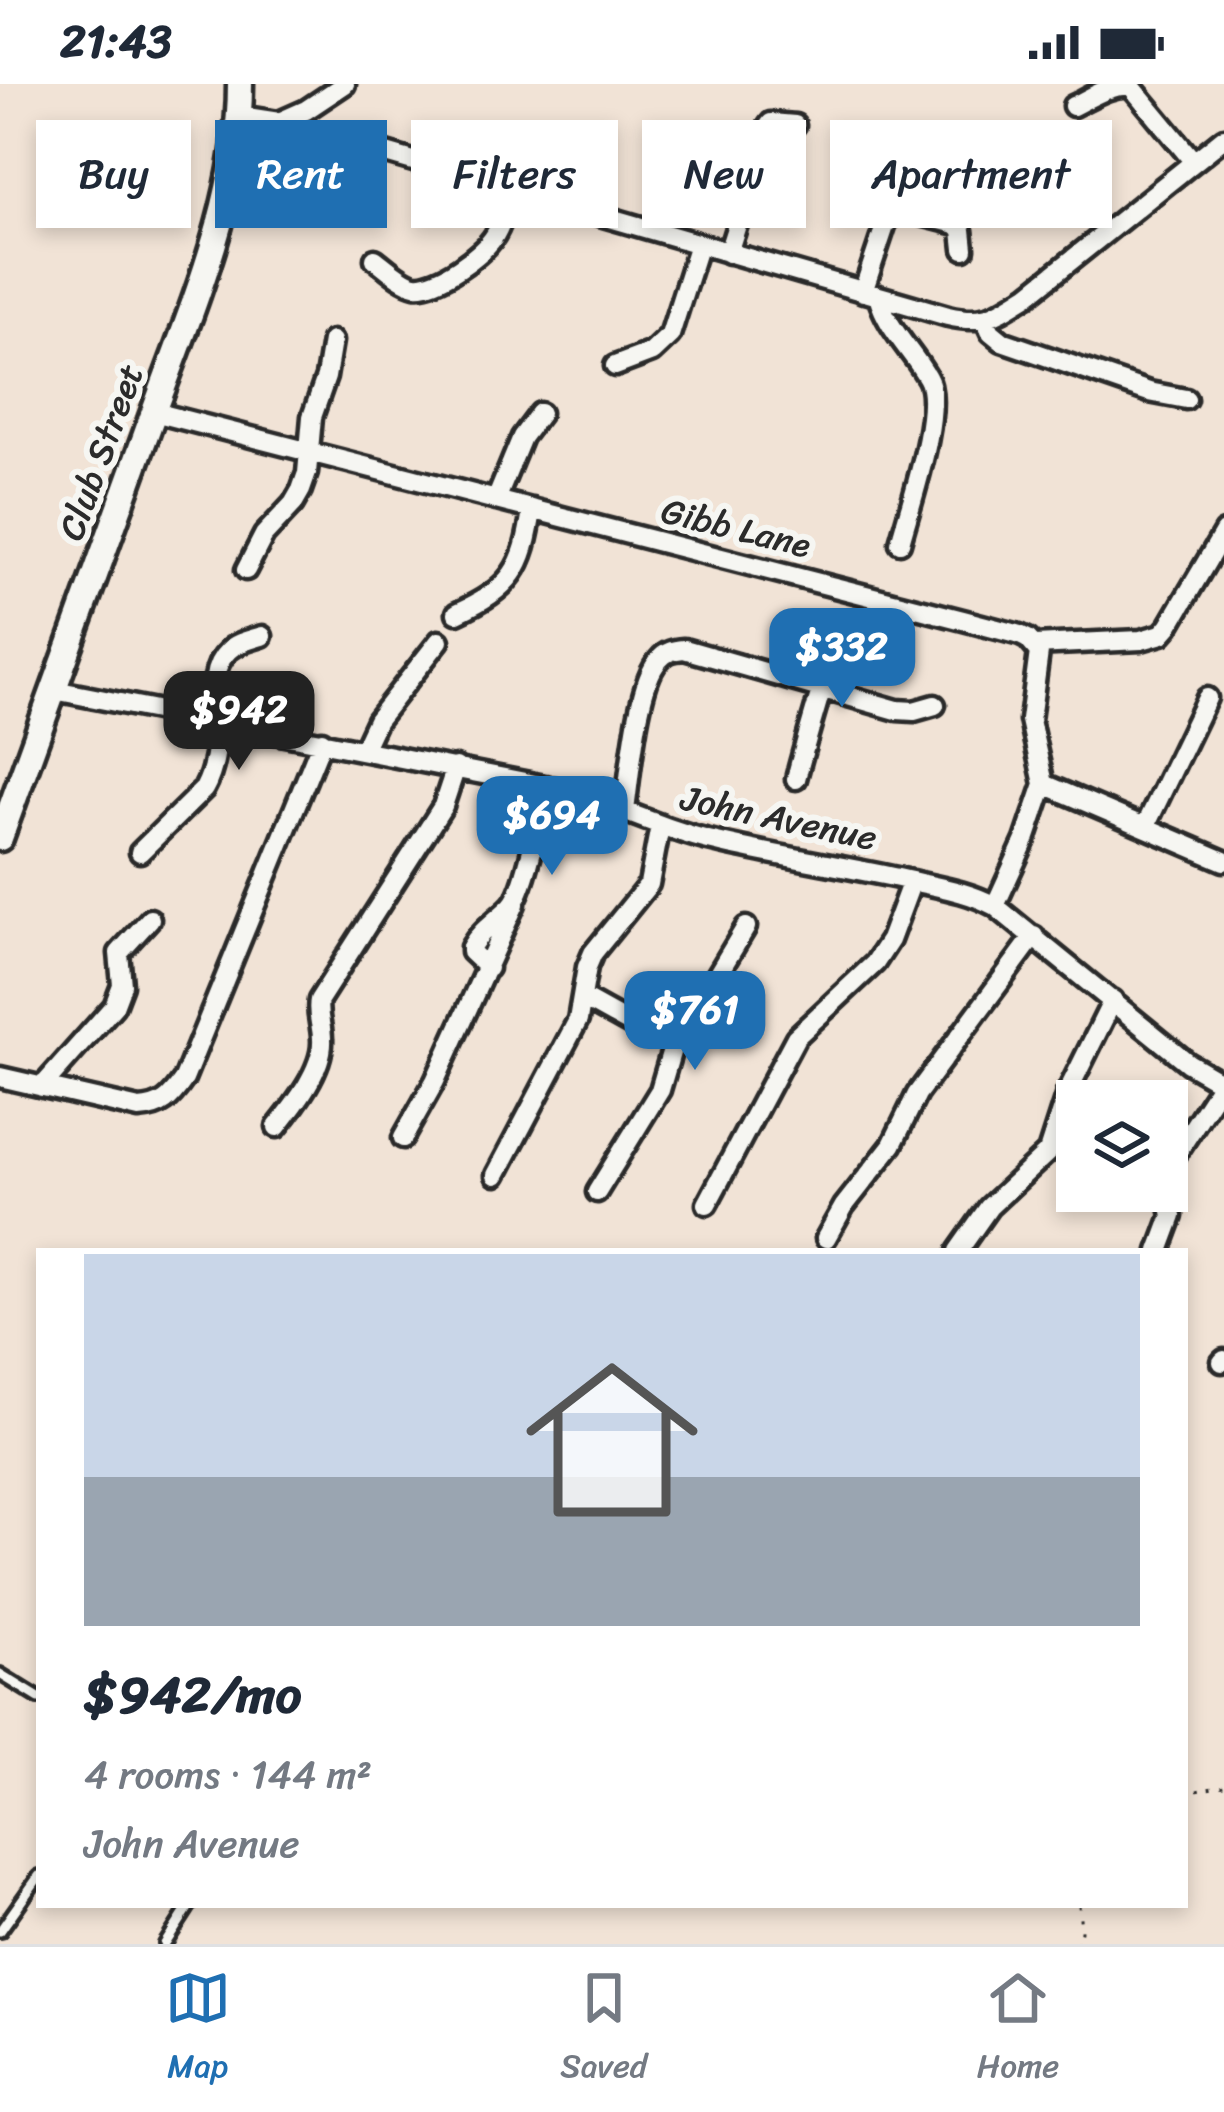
<!DOCTYPE html>
<html lang="en">
<head>
<meta charset="utf-8">
<style>
  :root { --surface:#fff; --page:#f2f2f3; --text:#1f2937; --muted:#747a83; --line:#e0e1e3; --accent:#1f6fb2 }
  body { margin:0; font-family:Sriracha,sans-serif; background:var(--page); color:var(--text); height:100vh; display:flex; flex-direction:column; font-size:45px; white-space:nowrap }
  * { box-sizing:border-box; margin:0 }
  p { font-size:39px; color:var(--muted) }
  .icon { flex:none; width:66px; height:66px; fill:none; stroke:currentColor; stroke-width:2; stroke-linecap:round; stroke-linejoin:round }
  .map { position:relative; flex:1; overflow:hidden }
  .side { position:absolute; left:36px; top:1164px; width:1152px; height:660px; display:flex; flex-direction:column; background:var(--surface); border-radius:0px; box-shadow:0 6px 18px #0003 }
  .side>* { flex:none }
  .guide { position:absolute; left:36px; top:36px; width:1152px; height:108px; display:flex; gap:24px }
  .controls { position:absolute; left:1056px; top:996px; display:grid; gap:24px }
  .controls a { display:grid; place-items:center; width:132px; height:132px; border-radius:0px; background:var(--surface); box-shadow:0 6px 18px #0003; font-size:60px }
  .price { position:absolute; translate:-50% -102px; padding:0 27px; border-radius:24px; background:var(--accent); color:#fff; font-size:39px; line-height:78px; filter:drop-shadow(0 3px 6px #0008) }
  .price::after { content:''; position:absolute; left:50%; top:72px; width:36px; height:27px; margin-left:-18px; background:inherit; clip-path:polygon(0 0,100% 0,50% 100%) }
  .price.selected { background:#222; color:#fff }
  ul { padding:0; list-style:none }
  li { display:grid; align-content:center; gap:24px; height:636px; padding:0 48px }
  li span { display:grid; place-items:center; height:372px; border-radius:0px; color:#555 }
  li>.icon { margin-inline-start:auto }
  span .icon { width:216px; height:216px; fill:#fffc; stroke-width:1 }
  li b { font-size:51px }
  .pill { padding:0 42px; border-radius:0px; background:var(--surface); box-shadow:0 6px 18px #0003; font-size:42px; line-height:108px }
  .pill.selected { background:var(--accent); color:#fff }
  .status { display:flex; justify-content:space-between; align-items:center; height:84px; padding:0 60px; background:var(--surface); direction:ltr }
  .status svg { height:33px; fill:currentColor }
  .tab-bar { display:flex; justify-content:space-around; align-items:center; height:168px; border-top:3px solid var(--line); background:var(--surface); font-size:33px; color:var(--muted) }
  .tab-bar a { display:grid; justify-items:center; gap:6px }
  .tab-bar .selected { color:var(--accent) }
  .map>svg:first-child { display:block }
  .lines { fill:none; stroke-linecap:round; stroke-linejoin:round }
  .lane-casing { stroke:#2b2b2b; stroke-width:18 }
  .street-casing { stroke:#2b2b2b; stroke-width:27 }
  .secondary-casing { stroke:#2b2b2b; stroke-width:33 }
  .path { stroke:#2b2b2b; stroke-width:3; stroke-dasharray:3 9; stroke-linecap:butt }
  .lane { stroke:#f6f6f2; stroke-width:9 }
  .street { stroke:#f6f6f2; stroke-width:18 }
  .secondary { stroke:#f6f6f2; stroke-width:24 }
  .labels { text-anchor:middle; dominant-baseline:central; stroke-width:12; stroke-linejoin:round; paint-order:stroke }
  .street-label { font-size:36px; fill:#2b2b2b; stroke:#f6f6f2 }
</style>
</head>
<body>
<div class="status"><b>21:43</b><svg viewBox="0 0 49 12"><path d="M0 12V9h3v3zM5 12V6h3v6zM10 12V3h3v9zM15 12V0h3v12zM26 1h20v11H26zM47 4h2v5h-2z"/></svg></div>
<div class="map">
<svg width="1224" height="1860" viewBox="0 0 1224 1860">
  <rect width="100%" height="100%" fill="#f1e3d6"/>
  <filter id="ink" filterUnits="userSpaceOnUse"><feTurbulence type="fractalNoise" baseFrequency=".00833" numOctaves="2"/><feDisplacementMap in="SourceGraphic" scale="24" xChannelSelector="R" yChannelSelector="G"/><feConvolveMatrix kernelMatrix="1 2 1 2 8 2 1 2 1" color-interpolation-filters="sRGB"/></filter>
  <g filter="url(#ink)">
    <g class="lines">
      <g class="lane-casing">
        <path id="lane" d="M0,1590L39,1614
          M0,1847L39,1792
          M165,1860L190,1821"/>
      </g>
      <g class="street-casing">
        <path id="street" d="M1073,22C1092,13 1110,0 1131,2L1194,78
          M240,32L279,38L948,232C985,241 997,230 1028,211L1224,54
          M279,38L306,26L345,0
          M728,169L768,43L771,39L795,41
          M375,175C386,183 401,198 415,201C437,204 484,170 495,151C503,138 507,121 512,106
          M863,208L888,133L897,125L956,140L962,146L964,165
          M878,212C887,245 911,265 927,293C945,322 909,424 900,459
          M985,235L991,248L1002,257L1149,308L1186,315
          M615,282L652,268L670,251L699,160
          M154,328L963,536L1020,551L1028,555L1039,568L1030,636L1044,700L1025,756L995,822
          M496,416L522,353L540,329
          M246,486L264,451L293,420L301,406L307,389L312,333L326,293L332,257
          M457,529C511,504 524,485 532,425
          M1035,561L1141,556L1162,550L1169,542L1224,448
          M54,606L560,705C614,720 663,746 717,758C780,773 844,782 907,796C937,803 968,807 995,822L1188,979L1224,1000
          M363,666L377,636L439,557
          M796,695C809,644 825,595 839,544
          M1044,700L1224,777
          M625,726C630,692 637,599 659,576C666,567 674,566 684,565L897,626L914,627L935,621
          M1145,743L1207,614
          M140,768L204,705C215,685 217,663 217,640C216,616 207,587 228,567C237,558 250,556 262,552
          M488,884L471,868V863C481,846 497,836 511,822C526,807 541,726 546,702
          M583,914L639,945L675,955
          M0,993L139,1025C162,1024 171,1014 184,995L322,657
          M42,1003L114,922L122,901L119,869L150,835
          M277,1043C294,1022 324,984 322,955C322,941 316,930 319,916L443,722L456,683
          M403,1054L435,997L515,820
          M1167,1084L1222,999
          M496,1091L578,936L587,883L593,869L649,800L660,742
          M597,1108L660,1006L675,955L710,903L746,843
          M707,1120L796,953L875,879L890,856L912,797
          M826,1154L844,1122L892,1061L917,1010L1034,852
          M958,1167L989,1123L1048,1068L1067,1009L1113,916
          M1159,1167L1172,1132L1167,1107
          M1222,1278L1224,1276"/>
      </g>
      <g class="secondary-casing">
        <path id="secondary" d="M0,754C50,617 99,479 149,342C188,231 240,120 240,0"/>
      </g>
      <path class="path" d="M1185,1709L1224,1702
        M1078,1860L1081,1847L1079,1821"/>
      <use href="#lane" class="lane"/>
      <use href="#street" class="street"/>
      <use href="#secondary" class="secondary"/>
    </g>
  </g>
  <g class="labels">
    <g class="street-label">
      <text transform="translate(101 368) rotate(-70)">Club Street</text>
      <text transform="translate(736 444) rotate(14)">Gibb Lane</text>
      <text transform="translate(779 734) rotate(12)">John Avenue</text>
    </g>
  </g>
</svg>
<div class="controls">
<a><svg class="icon" aria-label="layers" viewBox="0 0 24 24"><path d="M12 4l9 5-9 5-9-5zM3 14l9 5 9-5"/></svg></a>
</div>
<b class="price" style="left:842px;top:626px">$332</b>
<b class="price selected" style="left:239px;top:689px">$942</b>
<b class="price" style="left:552px;top:794px">$694</b>
<b class="price" style="left:695px;top:989px">$761</b>
<div class="guide">
<a class="pill">Buy</a>
<a class="pill selected">Rent</a>
<a class="pill">Filters</a>
<a class="pill">New</a>
<a class="pill">Apartment</a>
</div>
<section class="side">
<ul>
<li><span style="background:linear-gradient(#c9d6e8 60%,#9aa5b1 0)"><svg class="icon" aria-label="home" viewBox="0 0 24 24"><path d="M3 11l9-7 9 7M6 9v11h12V9"/></svg></span><div><b>$942/mo</b><p>4 rooms · 144 m²</p><p>John Avenue</p></div></li>
</ul>
</section>
</div>
<nav class="tab-bar">
<a class="selected"><svg class="icon" aria-label="map" viewBox="0 0 24 24"><path d="M3 6l6-2 6 2 6-2v14l-6 2-6-2-6 2zM9 4v14M15 6v14"/></svg>Map</a>
<a><svg class="icon" aria-label="saved" viewBox="0 0 24 24"><path d="M7 4h10v16l-5-4-5 4z"/></svg>Saved</a>
<a><svg class="icon" aria-label="home" viewBox="0 0 24 24"><path d="M3 11l9-7 9 7M6 9v11h12V9"/></svg>Home</a>
</nav>
</body>
</html>
